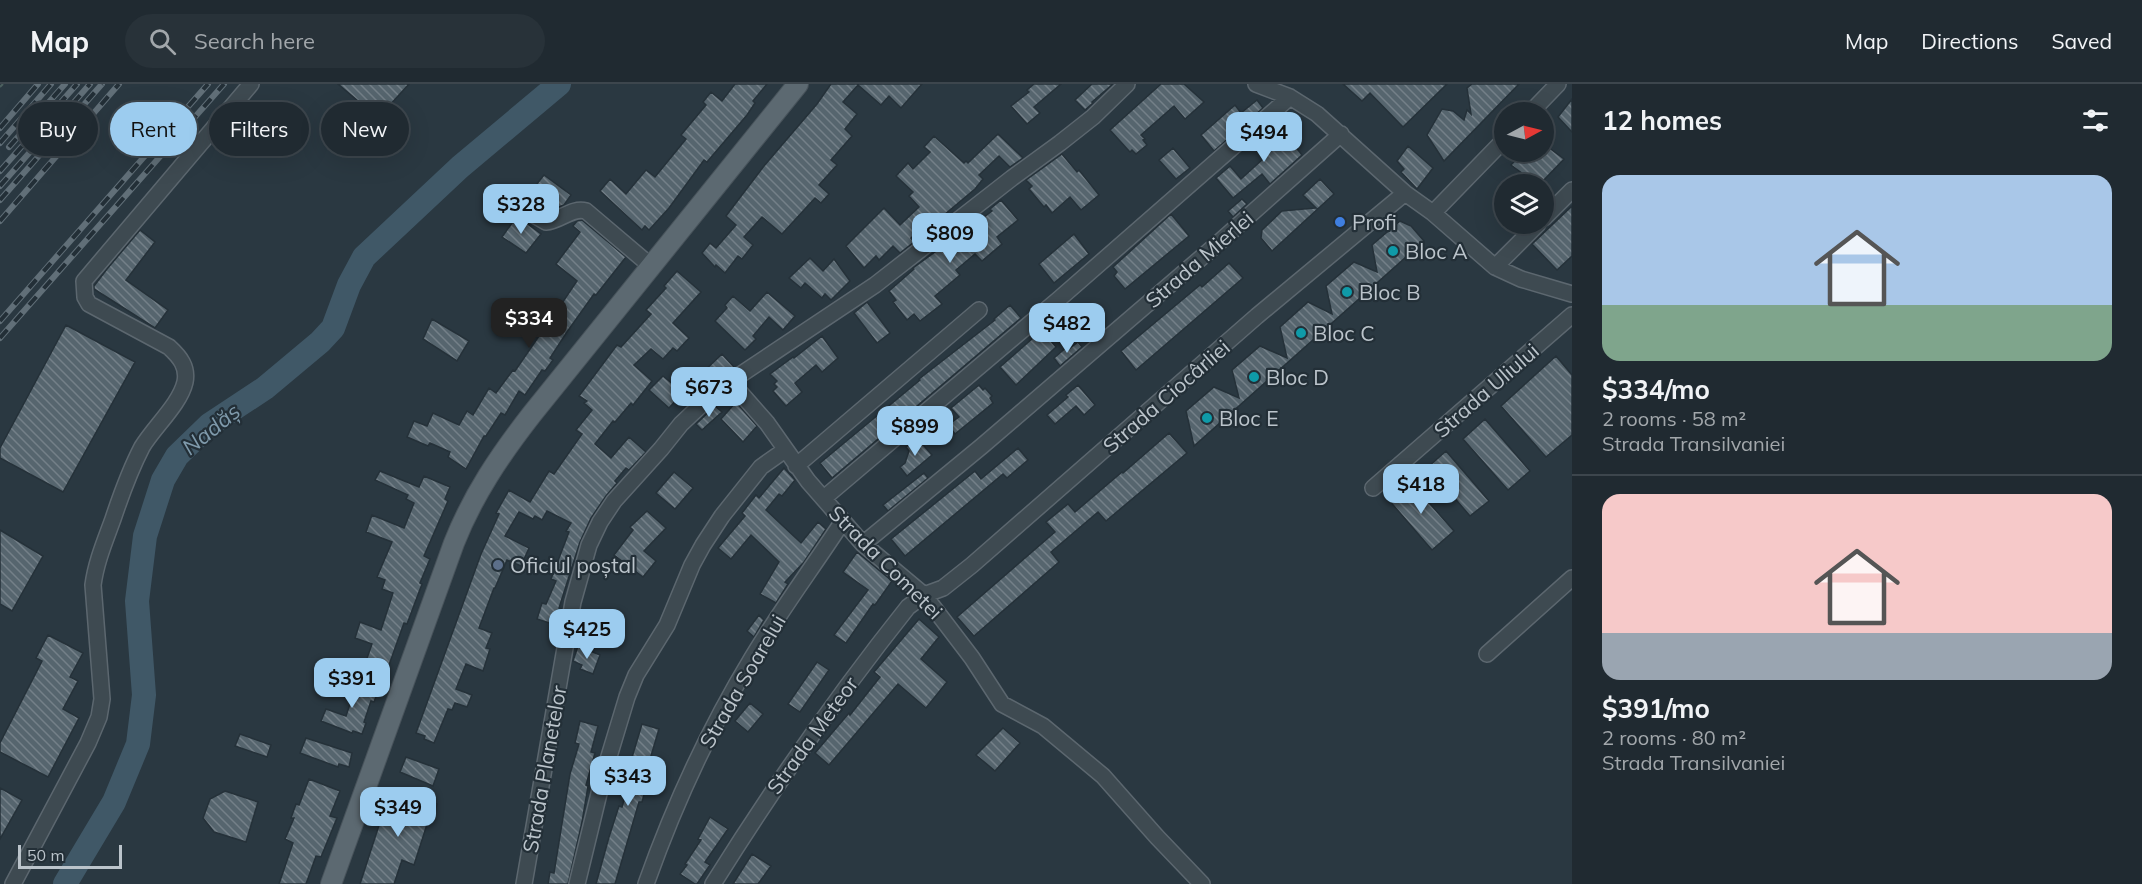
<!DOCTYPE html>
<html lang="en">
<head>
<meta charset="utf-8">
<style>
  :root { --surface:#202a31; --page:#283239; --text:#f1f3f6; --muted:#a2a7ab; --line:#3d464d; --accent:#9cccef }
  body { margin:0; font-family:Mulish,sans-serif; background:var(--page); color:var(--text); height:100vh; display:flex; flex-direction:column; font-size:22px; white-space:nowrap }
  * { box-sizing:border-box; margin:0 }
  p { font-size:20px; color:var(--muted) }
  .icon { flex:none; width:33px; height:33px; fill:none; stroke:currentColor; stroke-width:2; stroke-linecap:round; stroke-linejoin:round }
  .map { position:relative; flex:1; overflow:hidden }
  .sheet { display:flex; flex-direction:column; background:var(--surface); width:570px }
  .sheet>* { flex:none }
  .top-card { position:absolute; left:18px; top:18px; width:570px; height:54px; display:flex; gap:12px }
  .needle { width:39px; rotate:83deg }
  .controls { position:absolute; left:1494px; top:18px; display:grid; gap:12px }
  .controls a { display:grid; place-items:center; width:60px; height:60px; border-radius:50%; background:var(--surface); box-shadow:0 6px 24px #0002,0 0 0 2px var(--line); font-size:30px }
  .scale { position:absolute; left:18px; bottom:15px; width:104px; box-sizing:border-box; padding-left:6px; border:3px solid #bbc4cb; border-top:0; font-size:16px; line-height:21px; white-space:nowrap; color:#bbc4cb; -webkit-text-stroke:4px #232f37; paint-order:stroke }
  .price { position:absolute; translate:-50% -51px; padding:0 14px; border-radius:12px; background:var(--accent); color:#111; font-size:20px; line-height:39px; filter:drop-shadow(0 2px 3px #0008) }
  .price::after { content:''; position:absolute; left:50%; top:36px; width:18px; height:14px; margin-left:-9px; background:inherit; clip-path:polygon(0 0,100% 0,50% 100%) }
  .price.active { background:#222; color:#fff }
  ul { padding:0; list-style:none }
  li { display:grid; align-content:center; gap:12px; height:318px; padding:0 30px }
  li+li { border-top:2px solid var(--line) }
  li span { display:grid; place-items:center; height:186px; border-radius:18px; color:#555 }
  li>.icon { margin-inline-start:auto }
  span .icon { width:108px; height:108px; fill:#fffc; stroke-width:1 }
  li b { font-size:26px }
  h2 { display:flex; justify-content:space-between; align-items:center; height:72px; padding:0 30px; font-size:26px }
  .chip { padding:0 21px; border-radius:27px; background:var(--surface); box-shadow:0 6px 24px #0002,0 0 0 2px var(--line); font-size:21px; line-height:54px }
  .chip.active { background:var(--accent); color:#111 }
  header { display:flex; align-items:center; gap:36px; box-sizing:border-box; height:84px; padding:0 30px; background:var(--surface); border-bottom:2px solid var(--line) }
  header strong { font-size:28px }
  nav { display:flex; gap:33px; margin-inline-start:auto; font-size:21px }
  .search { width:420px; height:54px; background:var(--page); display:flex; align-items:center; gap:15px; box-sizing:border-box; padding:0 21px; border-radius:33px; color:var(--muted); font-size:22px }
  main { display:flex; flex:1; min-height:0 }
  .map>svg:first-child { display:block }
  .lines { fill:none; stroke-linecap:round; stroke-linejoin:round }
  .river { stroke:#405867; stroke-width:24 }
  .building { fill:url(#building-back-hatch); stroke:#253139; stroke-width:1.5 }
  .minor-casing { stroke:#5c676f; stroke-width:18 }
  .major-casing { stroke:#48535b; stroke-width:22 }
  .path { stroke:#4c605f; stroke-width:2; stroke-dasharray:4.5 4.5; stroke-linecap:butt }
  .minor { stroke:#3e4a51; stroke-width:15 }
  .major { stroke:#5c6971; stroke-width:20 }
  .rail-casing { stroke:#616f78; stroke-width:6 }
  .rail { stroke:#232f37; stroke-width:4; stroke-dasharray:11; stroke-linecap:butt }
  .shop-dot { fill:#3f7fe0; stroke:#232f37; stroke-width:2 }
  .culture-dot { fill:#0f9aa8; stroke:#232f37; stroke-width:2 }
  .service-dot { fill:#5c6f8a; stroke:#232f37; stroke-width:2 }
  .labels { text-anchor:middle; dominant-baseline:central; stroke-width:4.5; stroke-linejoin:round; paint-order:stroke }
  .poi-label { font-size:21px; fill:#bbc4cb; stroke:#232f37; text-anchor:start }
  .street-label { font-size:21px; fill:#bbc4cb; stroke:#232f37 }
  .water-label { font-size:22px; font-style:italic; fill:#7f9aab; stroke:#232f37 }
</style>
</head>
<body>
<header>
<strong>Map</strong>
<div class="search"><svg class="icon" aria-label="search" viewBox="0 0 24 24"><circle cx="10" cy="10" r="6"/><path d="M15 15l6 6"/></svg>Search here</div>
<nav><a>Map</a><a>Directions</a><a>Saved</a></nav>
</header>
<main>
<div class="map">
<svg width="1572" height="800" viewBox="0 0 1572 800">
  <defs>
    <pattern id="building-back-hatch" width="6" height="6" patternUnits="userSpaceOnUse" patternTransform="scale(1.5)"><rect width="6" height="6" fill="#56656e"/><path d="M-1 5l2 2M0 0l6 6M5-1l2 2" fill="none" stroke="#748088"/></pattern>
  </defs>
  <rect width="100%" height="100%" fill="#2a3841"/>
  <g class="lines">
    <path class="river" d="M65,800L114,718L138,660L144,611L137,517L145,452L163,396L177,372L209,341L265,304L320,258L333,244L349,201L364,173L460,83L559,0"/>
  </g>
  <path class="building" d="M338,0H409L378,34Z
    M735,0H767L753,17L755,19L747,31L707,78L704,76L669,124L649,146L645,142L642,146L600,107L610,95L626,110L646,86L655,93L686,55L681,51L706,21L703,18L711,8L722,17Z
    M831,0H922L901,24L889,12L881,21L858,1L843,18L857,30L845,45L852,52L831,76L837,81L819,101L829,110L821,119L815,114L782,150L762,133L744,153L753,161L742,175L738,172L725,189L716,181L715,183L702,169L710,159L716,164L736,141L726,132L764,82L817,20Z
    M1034,0H1061L1034,23L1040,29L1027,40L1011,22L1029,8L1027,6Z
    M1092,0H1113L1092,18L1093,19L1085,26L1075,16Z
    M1161,0H1184L1204,18L1185,35L1174,22L1141,51L1145,55L1143,56L1147,61L1136,70L1132,66L1130,68L1110,46Z
    M1343,0H1447L1403,43L1370,9L1362,17Z
    M1472,0H1519L1444,77L1427,51L1442,25L1453,27L1464,36L1467,26L1471,30L1467,4Z
    M1572,15V48L1558,33Z
    M1257,16L1263,24L1214,67L1201,51L1235,21L1241,29Z
    M1276,38L1302,71L1270,100L1262,90L1233,114L1216,94L1230,82L1241,95L1263,75L1260,71L1268,64L1266,47Z
    M998,50L1023,74L1010,83L999,72L979,91L983,95L975,105L932,141L928,138L911,154L914,158L900,169L893,162L879,176L876,172L864,184L846,162L884,124L900,141L919,123L909,112L913,108L896,92L908,79L913,85L930,68L924,63L934,52L964,79L966,77L968,79Z
    M1544,60L1564,75L1540,100H1525L1519,93L1523,90L1511,81L1523,68H1544Z
    M1408,62L1433,84L1417,105L1401,88L1404,85L1397,77Z
    M1173,64L1190,84L1176,95L1159,76Z
    M1062,70L1077,88L1079,86L1099,111L1081,126L1070,113L1052,129L1046,121L1044,123L1029,105L1032,102L1026,96Z
    M544,91L571,111L564,121L549,127L528,111Z
    M1320,95L1334,110L1272,167L1261,154L1262,146L1282,127L1316,124L1303,111Z
    M1242,115L1247,120L1233,133L1228,127Z
    M1001,116L1018,136L997,153L1002,160L982,177L975,170L956,186L960,191L935,212L942,220L920,237L914,230L907,236L893,218L896,216L889,207L914,185L913,184L939,165L940,166L992,127L990,125Z
    M1572,122V172L1557,186L1532,160Z
    M1171,130L1189,152L1125,205L1114,192L1117,188L1113,183Z
    M517,132L541,150L526,169L502,153Z
    M582,136L626,173L596,211L594,210L567,248L550,274L553,276L545,287L542,286L525,311L519,307L505,331L501,329L486,352H484L466,385L448,373L450,368L430,359L428,362L407,353L414,337L427,342L433,329L459,341L467,327L473,331L489,304L496,309L513,286L515,287L539,252L537,250L547,235L550,237L577,197L556,180L580,148L573,142L577,137Z
    M1400,137L1411,142L1424,157L1194,362L1186,327L1214,303L1239,314L1232,286L1260,262L1287,274L1280,243L1308,218L1332,230L1326,202L1354,178L1377,188L1372,161Z
    M140,146L155,158L126,196L168,226L155,244L94,205V202L107,185Z
    M1074,150L1089,170L1054,199L1039,180Z
    M810,174L823,187L834,175L850,197L831,216L825,210L822,214L805,199L801,204L789,194Z
    M1229,179L1243,194L1136,286L1121,267L1200,201L1202,203Z
    M677,187L701,208L673,239L689,254L677,267L673,264L663,275L651,265L634,281L652,297L633,321L631,319L615,338L613,337L595,360L611,374L629,353L646,368L629,386L626,384L615,397L617,399L606,412L591,434L580,458L559,524L562,525L559,542L537,535L542,519L546,520L556,497L551,495L569,448L566,447L571,439L547,427L542,436L535,432L533,435L519,428L505,452L529,464L521,482L507,476L495,504H494L479,544L492,549L486,564L490,565L483,587L466,580L456,605L472,611L467,623L455,619L452,626L448,625L434,659L424,655L425,652L416,649L481,470L499,430L496,429L509,406L530,418L549,387L554,390L582,350L576,346L592,326L584,319L587,317L579,312L617,261L621,263L651,230L646,226L666,204L664,202Z
    M767,208L795,232L783,246L769,233L753,252L756,255L745,266L715,237L727,224L725,221L733,212L750,227Z
    M867,218L890,249L877,259L854,229Z
    M1010,221L1021,234L832,394L820,379L920,296L919,295L995,236L994,235Z
    M432,235L469,257L457,277L423,255Z
    M66,241L135,278L63,408L0,374V364Z
    M1042,246L1056,263L1016,301L1000,283Z
    M822,252L838,274L822,288L816,281L795,299L802,308L786,322L773,307L777,303L774,300L777,297L770,290L793,273L794,274Z
    M1078,258L1082,263L1060,282L1054,274L1068,262L1070,264Z
    M722,270L734,283L710,299L697,311L683,298L694,286L700,291Z
    M1556,272L1572,291V351L1546,373L1501,322Z
    M663,292L674,301L678,297L686,305L669,324L649,306Z
    M979,301L983,306L985,304L992,312L990,314L993,319L955,350L948,341L959,333L951,324Z
    M1078,301L1095,321L1084,331L1076,322L1055,340L1047,331L1068,313L1066,311Z
    M736,318L757,342L743,358L721,335Z
    M715,322L722,328L702,346L696,340Z
    M1485,335L1530,387L1508,406L1463,355Z
    M1169,349L1187,369L1106,437L1098,428L1051,468L1059,478L974,552L957,533L1055,448L1046,438L1068,420L1075,428L1122,388L1123,389Z
    M917,354L932,371L907,392L900,383L905,379L909,367L906,363Z
    M1018,364L1028,376L1007,394L1003,390L905,472L891,455L975,387L981,395Z
    M1446,367L1489,417L1470,432L1428,383Z
    M784,384L795,396L782,412L779,410L766,426L801,459L818,438L826,445L804,478L785,498L788,500L776,519L760,510L779,478L751,451L731,475L718,464L745,432L742,429L756,411L759,414Z
    M380,387L419,403L424,392L450,403L445,415L448,417L424,472L430,475L420,499L422,500L407,540L404,539L389,581L383,578L382,583L366,577L372,560L355,554L360,538L381,546L393,509L382,505L385,496L377,493L392,458L366,448L372,431L404,444L414,419L406,415L408,411L375,396Z
    M674,388L693,404L675,425L656,409Z
    M924,389L928,394L888,427L883,421Z
    M1409,396L1454,447L1432,466L1388,415Z
    M647,427L666,444L644,467L656,477L643,493L614,471L633,446L630,443Z
    M0,446L43,472L12,527L0,520Z
    M857,468L892,497L875,521L873,520L846,559L834,551L868,506L843,488Z
    M759,531L764,536L754,553L747,547Z
    M919,535L939,553L921,575L947,598L926,624L898,600L829,681L815,669L849,629L850,631L880,593L874,588Z
    M48,551L83,569L70,593L78,597L63,625L79,634L48,693L0,668V659L42,577L36,574Z
    M578,562L600,571L593,590L580,585L582,581L573,577Z
    M817,578L829,586L800,628L788,620Z
    M343,596L378,607L374,618L371,617L364,638L366,639L362,650L353,647L352,649L321,637L326,625L346,632L353,611L339,607Z
    M750,619L763,630L748,648L735,637Z
    M580,637L598,642L591,668L595,669L586,701L588,702L582,738L568,800H548L550,788L554,789L570,690L579,660L575,659Z
    M642,640L659,645L643,699L647,700L642,718H639L615,800H596L609,753L619,722L622,723L634,681L630,680Z
    M1003,644L1020,659L995,687L976,671Z
    M240,650L271,661L267,673L235,662Z
    M306,654L352,669L349,683L339,680L338,683L300,669Z
    M406,673L439,685L433,702L400,688Z
    M309,695L340,707L330,732L337,734L321,773L316,772L306,800H279L293,759L285,755L294,734H291L296,720L299,721Z
    M0,704L22,716L0,755Z
    M225,707L258,718L246,758L214,748L203,734L210,715Z
    M392,707L437,720L434,732L430,731L414,781L402,776L394,800H360L382,732L385,733Z
    M710,733L728,745L705,778L710,781L697,800H695L680,790L687,781L685,780L701,756L698,755Z
    M752,770L771,782L758,800H733Z"/>
  <g class="lines">
    <g class="minor-casing">
      <path id="minor" d="M1256,0L1290,13L1317,30L1405,109L1433,129L1495,183L1521,195L1572,210
        M1531,28L1558,0
        M520,123L546,138C560,137 572,123 586,127L652,183
        M1433,129L1504,56
        M1544,134L1572,106
        M1495,183L1538,140
        M730,297L767,339L808,397L863,460L924,511L972,574L1002,620L1043,642L1103,692L1157,753L1202,800
        M796,382L979,226
        M1373,404L1572,231
        M824,414L1059,215L1290,13
        M863,460L982,362L1216,161L1341,50
        M1487,570L1572,494
        M13,800L88,659L99,633L102,615L93,501C96,478 105,457 113,435C121,411 130,386 142,363C154,343 180,320 185,298C188,283 180,273 169,263L89,220L85,213L84,197L251,0
        M524,800L573,518L589,461L600,438L614,417L661,365L681,340L716,307L875,201L1012,94L1060,59L1093,33L1127,0
        M577,800L604,689L627,613L636,591L667,541L692,481L703,461L722,432L761,383L785,366
        M646,800C674,721 709,645 752,574C780,527 813,483 843,437
        M713,800C773,704 837,612 908,523L924,511L943,504L972,481L1257,232L1405,109"/>
    </g>
    <g class="major-casing">
      <path id="major" d="M331,800L454,459C473,411 500,371 532,330L798,0"/>
    </g>
    <path class="path" d="M0,3L3,0"/>
    <use href="#minor" class="minor"/>
    <use href="#major" class="major"/>
    <g class="rail-casing">
      <path id="rail" d="M0,44L38,0
        M0,59L51,0
        M9,63L65,0
        M0,87L77,0
        M0,102L90,0
        M0,116L102,0
        M0,137L119,0
        M0,237L208,0
        M0,254L224,0"/>
    </g>
    <use href="#rail" class="rail"/>
  </g>
  <circle class="shop-dot" cx="1340" cy="138" r="6"/>
  <g class="culture-dot">
    <circle cx="1393" cy="167" r="6"/>
    <circle cx="1347" cy="208" r="6"/>
    <circle cx="1301" cy="249" r="6"/>
    <circle cx="1254" cy="293" r="6"/>
    <circle cx="1207" cy="334" r="6"/>
  </g>
  <circle class="service-dot" cx="498" cy="481" r="6"/>
  <g class="labels">
    <g class="poi-label">
      <text x="1352" y="138">Profi</text>
      <text x="1405" y="167">Bloc A</text>
      <text x="1359" y="208">Bloc B</text>
      <text x="1313" y="249">Bloc C</text>
      <text x="1266" y="293">Bloc D</text>
      <text x="1219" y="334">Bloc E</text>
      <text x="510" y="481">Oficiul poștal</text>
    </g>
    <g class="street-label">
      <text transform="translate(1199 175) rotate(-41)">Strada Mierlei</text>
      <text transform="translate(1486 306) rotate(-41)">Strada Uliului</text>
      <text transform="translate(1166 312) rotate(-41)">Strada Ciocârliei</text>
      <text transform="translate(886 478) rotate(45)">Strada Cometei</text>
      <text transform="translate(742 597) rotate(-60)">Strada Soarelui</text>
      <text transform="translate(812 651) rotate(-54)">Strada Meteor</text>
      <text transform="translate(544 685) rotate(-80)">Strada Planetelor</text>
    </g>
    <g class="water-label">
      <text transform="translate(211 345) rotate(-39)">Nadăș</text>
    </g>
  </g>
</svg>
<div class="controls">
<a><svg class="needle" viewBox="-14 -14 28 28"><path d="M0-13l5 13h-10z" fill="#e53935"/><path d="M0 13l5-13h-10z" fill="#a2a7ab"/></svg></a>
<a><svg class="icon" aria-label="layers" viewBox="0 0 24 24"><path d="M12 4l9 5-9 5-9-5zM3 14l9 5 9-5"/></svg></a>
</div>
<div class="scale">50 m</div>
<b class="price" style="left:1264px;top:79px">$494</b>
<b class="price" style="left:521px;top:151px">$328</b>
<b class="price" style="left:950px;top:180px">$809</b>
<b class="price active" style="left:529px;top:265px">$334</b>
<b class="price" style="left:1067px;top:270px">$482</b>
<b class="price" style="left:709px;top:334px">$673</b>
<b class="price" style="left:915px;top:373px">$899</b>
<b class="price" style="left:1421px;top:431px">$418</b>
<b class="price" style="left:587px;top:576px">$425</b>
<b class="price" style="left:352px;top:625px">$391</b>
<b class="price" style="left:628px;top:723px">$343</b>
<b class="price" style="left:398px;top:754px">$349</b>
<div class="top-card">
<a class="chip">Buy</a>
<a class="chip active">Rent</a>
<a class="chip">Filters</a>
<a class="chip">New</a>
</div>
</div>
<section class="sheet">
<h2>12 homes<svg class="icon" aria-label="filters" viewBox="0 0 24 24"><path d="M4 7h16M4 17h16"/><circle cx="9" cy="7" r="2"/><circle cx="15" cy="17" r="2"/></svg></h2>
<ul>
<li><span style="background:linear-gradient(#a9c7e8 70%,#7fa58c 0)"><svg class="icon" aria-label="home" viewBox="0 0 24 24"><path d="M3 11l9-7 9 7M6 9v11h12V9"/></svg></span><div><b>$334/mo</b><p>2 rooms · 58 m²</p><p>Strada Transilvaniei</p></div></li>
<li><span style="background:linear-gradient(#f6c9c9 75%,#9aa5b1 0)"><svg class="icon" aria-label="home" viewBox="0 0 24 24"><path d="M3 11l9-7 9 7M6 9v11h12V9"/></svg></span><div><b>$391/mo</b><p>2 rooms · 80 m²</p><p>Strada Transilvaniei</p></div></li>
</ul>
</section>
</main>
</body>
</html>
